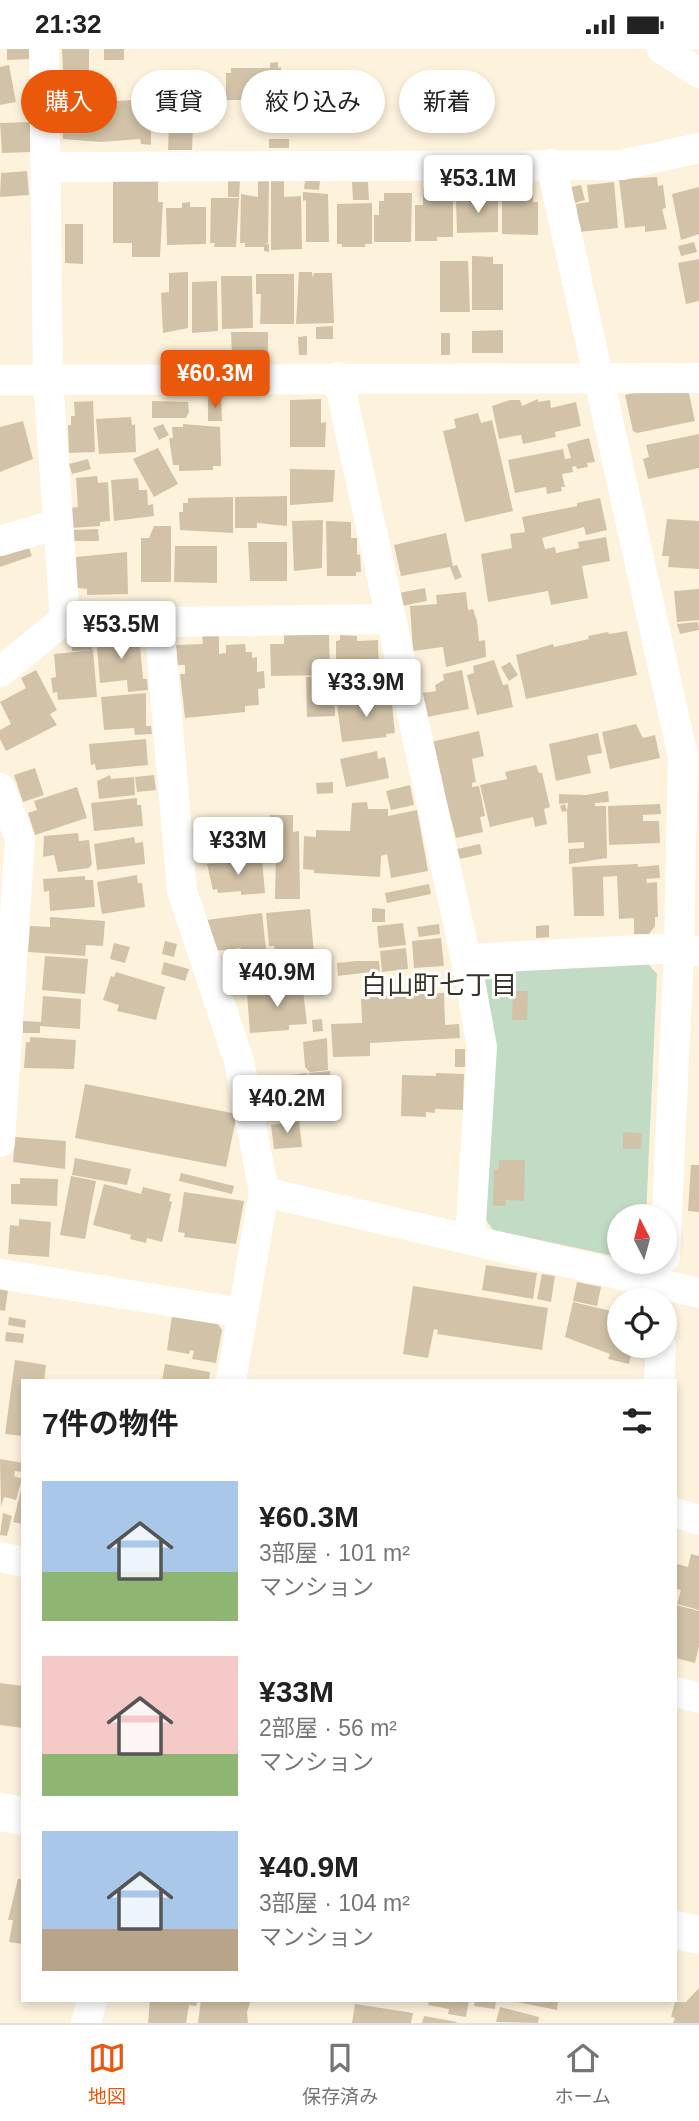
<!DOCTYPE html>
<html lang="ja">
<head>
<meta charset="utf-8">
<style>
  :root { --surface:#fff; --page:#f6f6f6; --text:#222; --muted:#767676; --line:#e0e0e0; --accent:#ea580c }
  body { margin:0; font-family:Helvetica,"Noto Sans JP",sans-serif; background:var(--page); color:var(--text); height:100vh; display:flex; flex-direction:column; font-size:26px; white-space:nowrap }
  * { box-sizing:border-box; margin:0 }
  p { font-size:23px; color:var(--muted) }
  .icon { flex:none; width:38px; height:38px; fill:none; stroke:currentColor; stroke-width:2; stroke-linecap:round; stroke-linejoin:round }
  .map { position:relative; flex:1; overflow:hidden }
  .details { position:absolute; left:21px; top:1330px; width:656px; height:623px; display:flex; flex-direction:column; background:var(--surface); border-radius:0px; box-shadow:0 4px 10px #0003 }
  .details>* { flex:none }
  .top-card { position:absolute; left:21px; top:21px; width:658px; height:63px; display:flex; gap:14px }
  .needle { width:46px; rotate:354deg }
  .controls { position:absolute; left:607px; top:1155px; display:grid; gap:14px }
  .controls a { display:grid; place-items:center; width:70px; height:70px; border-radius:50%; background:var(--surface); box-shadow:0 4px 10px #0003; font-size:35px }
  .price { position:absolute; translate:-50% -60px; padding:0 16px; border-radius:7px; background:#fff; color:#222; font-size:23px; line-height:46px; filter:drop-shadow(0 2px 4px #0008) }
  .price::after { content:''; position:absolute; left:50%; top:42px; width:21px; height:16px; margin-left:-10px; background:inherit; clip-path:polygon(0 0,100% 0,50% 100%) }
  .price.active { background:var(--accent); color:#fff }
  ul { padding:0; list-style:none }
  li { display:flex; align-items:center; gap:21px; height:175px; padding:0 21px }
  li span { display:grid; place-items:center; flex:none; width:196px; height:140px; border-radius:0px; color:#555 }
  li>.icon { margin-inline-start:auto }
  span .icon { width:84px; height:84px; fill:#fffc; stroke-width:1 }
  li b { font-size:30px }
  h2 { display:flex; justify-content:space-between; align-items:center; height:84px; padding:0 21px; font-size:30px }
  .tag { padding:0 24px; border-radius:32px; background:var(--surface); box-shadow:0 4px 10px #0003; font-size:24px; line-height:63px }
  .tag.active { background:var(--accent); color:#fff }
  .status { display:flex; justify-content:space-between; align-items:center; height:49px; padding:0 35px; background:var(--surface); direction:ltr }
  .status svg { height:19px; fill:currentColor }
  .tab-bar { display:flex; justify-content:space-around; align-items:center; height:98px; border-top:2px solid var(--line); background:var(--surface); font-size:19px; color:var(--muted) }
  .tab-bar a { display:grid; justify-items:center; gap:4px }
  .tab-bar .active { color:var(--accent) }
  .map>svg:first-child { display:block }
  .green { fill:#c1dbc5 }
  .building { fill:#d2c3a8 }
  .lines { fill:none; stroke-linecap:round; stroke-linejoin:round }
  .minor { stroke:#fff; stroke-width:30 }
  .major { stroke:#fff; stroke-width:38 }
  .labels { text-anchor:middle; dominant-baseline:central; stroke-width:6; stroke-linejoin:round; paint-order:stroke }
  .neighbourhood-label { font-size:26px; fill:#373127; stroke:#fff }
</style>
</head>
<body>
<div class="status"><b>21:32</b><svg viewBox="0 0 49 12"><path d="M0 12V9h3v3zM5 12V6h3v6zM10 12V3h3v9zM15 12V0h3v12zM26 1h20v11H26zM47 4h2v5h-2z"/></svg></div>
<div class="map">
<svg width="699" height="1974" viewBox="0 0 699 1974">
  <rect width="100%" height="100%" fill="#fdf2db"/>
  <path class="green" d="M648,915L657,925L646,1167H620L619,1208L493,1181L484,1168L481,932L490,920Z"/>
  <path class="building" d="M7,0H29L30,10L7,11Z
    M62,0H89V23L63,24Z
    M104,0H124V11H104Z
    M278,13V19L281,18L282,52L250,56V51H226V24H231V19H270V14Z
    M9,16L16,53L0,56V18Z
    M151,50V96L141,95L140,90L101,93L63,90V55Z
    M30,73L31,103L2,104L0,74Z
    M169,75H193L192,101H168Z
    M269,90H289V99H269Z
    M27,122L29,146L0,148L1,124Z
    M657,128L658,137L663,136L666,159L662,160L667,180L645,183V177L625,179L619,130Z
    M113,130H158V153H163L160,208H132V194H113Z
    M228,130L240,131L239,148H228Z
    M269,130L268,194H263L269,195V203L264,202V198H245V194H240L241,145L258,148V131Z
    M271,131H284V148L301,147L302,200L271,201Z
    M305,132H320L319,141L304,140Z
    M352,133H368L369,151H353Z
    M614,133L618,179L579,183L576,155L589,153L587,136Z
    M502,134H533V153H538V186L502,185Z
    M581,136L585,151L575,154L571,138Z
    M453,138V188H437V192H415V156H423V139Z
    M699,138V185L681,191L672,145Z
    M303,143L328,145L329,193H306V151L303,152Z
    M384,144H412L411,193H374V166H379V152H384Z
    M476,146H498V183L457,184L456,152H476Z
    M211,149H239L236,198H214L215,194H210Z
    M190,153V158H206V195L167,196L166,159H182V154Z
    M372,154V195H365V198H342V195H337V155Z
    M65,175H83V215L65,214Z
    M694,193L697,203L681,207L678,197Z
    M472,207L493,208V215H503V261H472Z
    M699,210V252L686,255L678,214Z
    M440,212H468L470,263H440Z
    M188,223V279L163,284L161,244L169,243V224Z
    M299,223H312L313,229L314,224H332L334,274L296,275Z
    M256,225H294V275H260L261,245H256Z
    M221,227H252L253,279L222,280Z
    M217,232L218,282L192,284V233Z
    M333,277V290H316V278Z
    M503,281V304H472V282Z
    M231,283H268V303L232,307Z
    M441,284H450V306H441Z
    M307,287V306H299L298,288Z
    M670,336L688,340L695,372L637,384L633,382L625,346Z
    M208,350H221L222,372H208Z
    M321,350V374L326,373L325,398H290V351Z
    M538,350V353L550,351L551,359L576,353L581,377L555,383L556,388L523,395L521,386L499,390L492,357L510,351H520L522,357Z
    M93,352L95,403L69,404L68,376H71V367H75L74,353Z
    M152,352L188,353L189,363L186,369H152Z
    M478,364L481,374L492,371L513,462L465,473L443,382L456,379L454,370Z
    M131,368L132,376L135,375L136,403L99,405L96,370Z
    M23,372L33,410L0,423V378Z
    M163,375L169,386L159,391L153,379Z
    M183,375L220,378L221,417H213V421L179,422V416H173L169,389H173L172,378H183Z
    M699,385V419L648,430L643,410L649,408L646,396Z
    M589,389L595,413L587,414L588,418L577,420L576,417L572,418L573,423L562,425L565,438H561L562,442L547,445L546,438L515,444L508,411L563,400L565,410L571,409L567,395Z
    M158,399L178,435L154,448L133,410Z
    M88,410L91,420L72,425L69,415Z
    M290,420L335,421L333,453L290,456Z
    M97,427L98,434L108,433L110,472L100,473V477L72,479L70,459L78,458L76,429Z
    M138,429L139,441H147L148,456L153,455L154,467L114,472L111,431Z
    M287,447V477L257,474V479H235V448Z
    M233,448V484L180,481L179,463H183V454H188V449Z
    M600,449L607,481L586,486L584,478L542,489L545,500L555,498L556,504L579,499L578,493L606,488L610,512L582,517L588,549L551,556L548,542L488,553L481,505L512,499L510,485L525,483L522,468L577,457V454Z
    M667,470L699,472V520L668,518L669,507H662Z
    M323,471L322,519L294,522L292,472Z
    M326,472L351,473V489H357V506L360,505L361,523H356V527H327Z
    M154,477H171V533H141V489H149Z
    M98,480L99,492H73V481Z
    M446,484L453,517L457,516L462,528L455,531L450,518L401,527L394,496Z
    M248,493H287V532H250Z
    M28,496L32,507L0,518V506Z
    M175,497H217V534L174,533Z
    M127,503L128,545L87,546V540L77,539L76,508Z
    M425,539L427,552L402,557L399,544Z
    M699,540V571L677,573L674,542Z
    M466,543L468,561L473,560L477,572L479,592L485,591L486,608L446,618L443,598L413,602L410,557L437,555L436,546Z
    M698,573L699,581L680,585L677,575Z
    M627,582L637,626L526,650L516,606L553,595L554,598L589,590L588,587L608,583L609,585Z
    M91,584L92,601L72,602L71,586Z
    M123,584V589L139,587L143,630H147L148,641L128,643L127,631L100,634L96,586Z
    M329,585L330,626L271,627L270,595H284V586Z
    M202,586H219V605L226,604V596L245,595L246,603H252V609L257,608V623L264,622L265,639L258,640L259,656L245,657V663L185,669L180,625H185V616H177L176,596L203,595Z
    M340,586L357,587V592L378,591L379,628L336,629V592L340,591Z
    M93,601L97,648L58,651L57,643L53,644L51,629L56,628L54,605Z
    M494,611L503,636L508,635L513,658L477,666L467,626L474,624L473,617Z
    M510,613L518,626L509,632L501,618Z
    M36,621L57,661L50,665L57,676L6,702L0,690V681L11,675L0,653L26,639L21,629Z
    M462,621L469,660L427,668L422,644L436,642L435,636L444,631L443,625Z
    M334,627L335,667L307,668L306,628Z
    M336,634H347L346,650H337Z
    M146,644V677H151L152,685L135,686L134,679L104,681L101,648Z
    M391,647L395,684L386,685L387,688L342,693L337,656Z
    M636,675L643,689L655,686L660,709L610,720L602,683Z
    M479,682L484,707L472,710L476,733L472,734V738L479,737L485,767L480,768L483,783L456,789L431,693Z
    M598,684L602,704L587,707L591,724L556,732L549,695Z
    M146,690L148,716L96,721L95,715L91,716L89,695Z
    M377,702L378,710L385,708L389,729L346,738L340,710Z
    M536,716L539,724H542L550,758L544,760L547,775L535,778L533,768L490,778L480,736L507,730L505,723Z
    M35,719L44,746L23,753L14,726Z
    M110,726L111,730L134,728L135,746L99,750L97,732Z
    M154,726L156,741L137,743L135,728Z
    M333,733V744L317,745L316,734Z
    M410,736L414,756L391,761L386,742Z
    M77,738L87,769L35,786L28,764L37,761L34,752Z
    M608,742L609,753L595,754V757H606L607,809L569,815V800L584,799V793L568,794L567,762L562,763L560,757L565,755L567,762L568,754L559,755V745L586,746Z
    M137,749V756H141L143,777L94,782L91,754Z
    M367,753L368,760H388V767L417,761L428,822L391,829L387,805L381,807L380,828L314,824V821L303,820L304,787L316,788V781L350,782L352,754Z
    M660,755L661,765L643,766V772H659L660,794L609,796L608,757Z
    M270,766H293V783L299,782L300,850H275L276,805L274,794H270Z
    M259,769L262,804L245,806L237,805V802L223,803L222,796H203L201,773Z
    M78,784L79,792L89,791L92,815L89,819L58,823L54,806L43,808L44,787Z
    M134,788L135,794L143,793L145,815L97,821L94,795Z
    M480,795L482,805L460,810L457,800Z
    M262,810L265,844L241,846V842L218,844L217,840L213,841L207,815Z
    M638,815V818L659,816L660,829L646,830L647,834L657,833L658,868H655V877L649,885H634V869L619,870L617,827L603,828L604,867H574L572,818Z
    M137,826L138,834H142L145,858L102,865L97,833Z
    M85,827V831H93L95,858L50,862L49,842L44,843L43,830Z
    M429,835L431,845L387,854L385,844Z
    M372,859L385,860V873H372Z
    M310,860L314,905L293,907V901L275,903L274,897H269L266,864Z
    M262,864L267,909L243,912L241,899L214,902L206,871Z
    M50,868L105,872L103,897L86,896L85,907L28,903L30,877L50,878Z
    M403,874L406,896L379,899L377,877Z
    M439,875L440,885L419,888L417,878Z
    M549,876V888L536,889V877Z
    M441,889L444,917L414,919L412,892Z
    M165,892L177,895L174,908L162,905Z
    M114,894L130,898L125,914L110,910Z
    M406,899L408,920L382,923L380,902Z
    M45,907L88,910L85,945L42,941Z
    M357,912H379L380,922L338,927L337,914Z
    M164,913L189,920L185,932L161,925Z
    M116,923L165,938L156,971L117,962L119,956L103,951L111,927L114,928Z
    M302,933L307,975L289,976V981L250,984L247,944L282,941L281,934Z
    M513,942H528L527,971H512Z
    M444,944L445,976L459,975L460,989L370,994V1007L333,1008L331,975L362,974L361,950H367V947Z
    M43,947L81,950L80,980L40,977V984H23V972L41,973Z
    M322,970L323,982L313,983L312,971Z
    M30,988L76,991L74,1020L24,1019L26,993H30Z
    M327,989L328,1021L310,1023L305,1018L303,993Z
    M455,1000H465V1018H455Z
    M330,1022L333,1067L317,1069L316,1063L313,1064L309,1024Z
    M307,1024L312,1064L292,1066L293,1070L272,1071V1068H267L263,1029Z
    M436,1024L464,1025L463,1061L435,1060V1064L426,1063V1068L401,1067L402,1026L436,1027Z
    M85,1035L237,1065L226,1118L75,1089Z
    M299,1072L302,1098L274,1100L271,1076Z
    M623,1083L642,1084L641,1100H623Z
    M15,1088L66,1092L65,1120L13,1113Z
    M75,1109L131,1120L127,1136L72,1126Z
    M499,1111H525L524,1152L506,1151L505,1157H493L494,1121H498Z
    M691,1116H699V1163L688,1162Z
    M181,1124L234,1137L232,1145L179,1132Z
    M71,1127L96,1132L85,1190L60,1186Z
    M20,1129L58,1130L57,1157L11,1155V1135H20Z
    M104,1135L141,1145L143,1138L171,1145L169,1152L172,1153L162,1193L147,1189L146,1194L130,1190L131,1186L93,1176Z
    M184,1143L244,1152L236,1195L184,1188L185,1184L178,1183Z
    M19,1170L51,1173L49,1208L8,1205L10,1176L19,1177Z
    M486,1216L537,1224L533,1250L482,1241Z
    M542,1225L555,1227L551,1253L537,1250Z
    M577,1233L601,1238L597,1257L573,1252Z
    M413,1237L548,1259L542,1301L437,1285L438,1281L434,1280L428,1309L403,1305Z
    M0,1240L8,1242L5,1262L0,1261Z
    M573,1253L620,1264V1297H633L629,1315L608,1310L610,1305L565,1288Z
    M172,1267L217,1274L222,1281L216,1314L192,1310L194,1302L190,1301L189,1305L167,1301Z
    M9,1268L26,1271L25,1279L8,1276Z
    M6,1283L24,1285L23,1294L5,1292Z
    M15,1311L46,1316L44,1332H23V1387L5,1385Z
    M165,1315L210,1323L209,1332H162Z
    M0,1410L23,1414L22,1423L15,1422L14,1427L22,1430L16,1451L4,1448L1,1458Z
    M23,1434V1475L13,1473Z
    M3,1464L12,1467L7,1487L0,1486Z
    M691,1505L699,1507V1561L677,1555L681,1541L676,1540L677,1515L688,1518Z
    M676,1556L699,1562V1597L695,1614L676,1609Z
    M0,1634L23,1637V1679L0,1676Z
    M18,1830H23V1895L9,1893L13,1871H8Z
    M699,1939V1974H673L675,1969L671,1968L675,1953H686Z
    M150,1951H198L196,1957L189,1956L186,1974H148Z
    M201,1951H251L247,1963L248,1974H198Z
    M429,1951H469L466,1968L448,1965L449,1960L428,1956Z
    M475,1951H496L495,1960L474,1957Z
    M507,1951H558L557,1961Z
    M355,1955L413,1964L411,1974H352Z
    M500,1958L539,1968L538,1974L496,1973Z
    M424,1967L457,1973L456,1974H422Z"/>
  <g class="lines">
    <path class="minor" d="M44,0L48,331L65,570
      M662,0L699,24
      M551,115L683,708L679,899L665,1208
      M47,118L622,116L699,99
      M338,328L466,910L482,998L470,1189
      M0,331L699,329
      M0,492L58,475
      M159,573L182,842L239,1012L264,1143L231,1332
      M0,623L65,570L159,573L389,570
      M0,739L20,790L0,1093
      M466,910L679,899L697,902
      M264,1143L699,1244
      M0,1225L242,1264
      M659,1332L661,1297
      M676,1464L699,1471
      M0,1508L23,1513
      M676,1643L699,1649
      M86,1974L92,1951"/>
    <path class="major" d="M0,1763L23,1767
      M676,1881L699,1886"/>
  </g>
  <g class="labels">
    <g class="neighbourhood-label">
      <text x="439" y="936">白山町七丁目</text>
    </g>
  </g>
</svg>
<div class="controls">
<a><svg class="needle" viewBox="-14 -14 28 28"><path d="M0-13l5 13h-10z" fill="#e53935"/><path d="M0 13l5-13h-10z" fill="#767676"/></svg></a>
<a><svg class="icon" aria-label="locate" viewBox="0 0 24 24"><circle cx="12" cy="12" r="6"/><path d="M12 2v4M12 18v4M2 12h4M18 12h4"/></svg></a>
</div>
<b class="price" style="left:478px;top:166px">¥53.1M</b>
<b class="price active" style="left:215px;top:361px">¥60.3M</b>
<b class="price" style="left:121px;top:612px">¥53.5M</b>
<b class="price" style="left:366px;top:670px">¥33.9M</b>
<b class="price" style="left:238px;top:828px">¥33M</b>
<b class="price" style="left:277px;top:960px">¥40.9M</b>
<b class="price" style="left:287px;top:1086px">¥40.2M</b>
<div class="top-card">
<a class="tag active">購入</a>
<a class="tag">賃貸</a>
<a class="tag">絞り込み</a>
<a class="tag">新着</a>
</div>
<section class="details">
<h2>7件の物件<svg class="icon" aria-label="filters" viewBox="0 0 24 24"><path d="M4 7h16M4 17h16"/><circle cx="9" cy="7" r="2"/><circle cx="15" cy="17" r="2"/></svg></h2>
<ul>
<li><span style="background:linear-gradient(#a9c7e8 65%,#8fb573 0)"><svg class="icon" aria-label="home" viewBox="0 0 24 24"><path d="M3 11l9-7 9 7M6 9v11h12V9"/></svg></span><div><b>¥60.3M</b><p>3部屋 · 101 m²</p><p>マンション</p></div></li>
<li><span style="background:linear-gradient(#f6c9c9 70%,#8fb573 0)"><svg class="icon" aria-label="home" viewBox="0 0 24 24"><path d="M3 11l9-7 9 7M6 9v11h12V9"/></svg></span><div><b>¥33M</b><p>2部屋 · 56 m²</p><p>マンション</p></div></li>
<li><span style="background:linear-gradient(#a9c7e8 70%,#b9a48a 0)"><svg class="icon" aria-label="home" viewBox="0 0 24 24"><path d="M3 11l9-7 9 7M6 9v11h12V9"/></svg></span><div><b>¥40.9M</b><p>3部屋 · 104 m²</p><p>マンション</p></div></li>
</ul>
</section>
</div>
<nav class="tab-bar">
<a class="active"><svg class="icon" aria-label="map" viewBox="0 0 24 24"><path d="M3 6l6-2 6 2 6-2v14l-6 2-6-2-6 2zM9 4v14M15 6v14"/></svg>地図</a>
<a><svg class="icon" aria-label="saved" viewBox="0 0 24 24"><path d="M7 4h10v16l-5-4-5 4z"/></svg>保存済み</a>
<a><svg class="icon" aria-label="home" viewBox="0 0 24 24"><path d="M3 11l9-7 9 7M6 9v11h12V9"/></svg>ホーム</a>
</nav>
</body>
</html>
